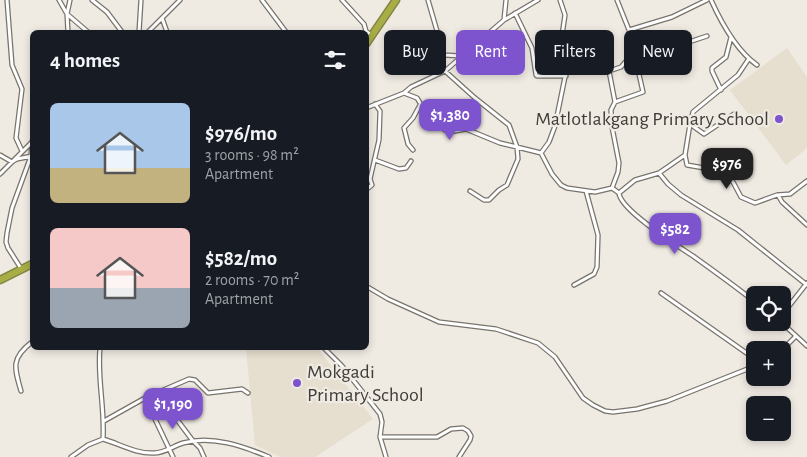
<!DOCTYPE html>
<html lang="en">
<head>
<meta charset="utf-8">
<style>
  :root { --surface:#171b24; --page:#242831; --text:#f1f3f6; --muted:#9ea1a6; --accent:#7d54ce }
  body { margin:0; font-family:"Alegreya Sans",sans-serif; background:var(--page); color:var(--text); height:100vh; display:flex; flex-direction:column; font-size:19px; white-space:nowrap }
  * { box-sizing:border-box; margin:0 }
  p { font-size:16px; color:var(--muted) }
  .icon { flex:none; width:28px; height:28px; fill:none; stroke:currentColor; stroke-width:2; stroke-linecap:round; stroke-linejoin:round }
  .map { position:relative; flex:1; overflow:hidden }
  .drawer { position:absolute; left:30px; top:30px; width:339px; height:320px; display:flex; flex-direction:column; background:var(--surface); border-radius:8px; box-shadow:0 2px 8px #0003 }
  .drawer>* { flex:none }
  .top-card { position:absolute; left:384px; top:30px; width:348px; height:45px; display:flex; gap:10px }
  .tools { position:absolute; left:746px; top:286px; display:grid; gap:10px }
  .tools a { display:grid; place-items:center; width:45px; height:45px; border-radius:8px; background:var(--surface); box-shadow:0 2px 8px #0003; font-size:25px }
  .price { position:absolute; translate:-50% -42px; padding:0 11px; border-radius:10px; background:var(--accent); color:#fff; font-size:16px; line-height:32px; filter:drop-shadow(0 1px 2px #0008) }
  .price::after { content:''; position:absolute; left:50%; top:30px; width:15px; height:11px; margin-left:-8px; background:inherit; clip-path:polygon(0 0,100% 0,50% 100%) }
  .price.current { background:#222; color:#fff }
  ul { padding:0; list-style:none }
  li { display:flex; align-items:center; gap:15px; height:125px; padding:0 20px }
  li span { display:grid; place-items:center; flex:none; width:140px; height:100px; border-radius:8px; color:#555 }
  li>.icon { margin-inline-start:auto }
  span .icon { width:60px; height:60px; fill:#fffc; stroke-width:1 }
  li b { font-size:21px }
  h2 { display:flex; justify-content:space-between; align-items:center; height:60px; padding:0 20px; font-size:21px }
  .tag { padding:0 18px; border-radius:8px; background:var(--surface); box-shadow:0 2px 8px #0003; font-size:18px; line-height:45px }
  .tag.current { background:var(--accent); color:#fff }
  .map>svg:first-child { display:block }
  .built { fill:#e6decf }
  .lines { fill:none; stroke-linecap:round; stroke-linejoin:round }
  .street-casing { stroke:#78746c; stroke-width:5.5 }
  .highway-casing { stroke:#838641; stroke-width:9 }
  .street { stroke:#fff; stroke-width:3 }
  .highway { stroke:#a8ad46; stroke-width:6 }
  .poi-dot { fill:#7d54ce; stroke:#efeae2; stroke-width:2 }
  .labels { text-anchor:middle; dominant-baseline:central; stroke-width:4.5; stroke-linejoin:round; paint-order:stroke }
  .poi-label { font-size:20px; fill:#3f3d39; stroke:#efeae2; text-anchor:end }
</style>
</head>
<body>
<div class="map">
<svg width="807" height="457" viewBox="0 0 807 457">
  <rect width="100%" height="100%" fill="#efeae2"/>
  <path class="built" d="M787,48L807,77V148L786,165L730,90Z
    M246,348H317L373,419L315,457H280L255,445Z"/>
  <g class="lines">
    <g class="street-casing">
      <path id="street" d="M7,0L12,65L22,89L16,138L22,151
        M59,0L67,14L88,32
        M92,0L107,12L122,32
        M262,0L286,32
        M342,0L364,24L366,31L372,36
        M428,0L444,55L461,56
        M711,0C721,22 737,51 757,65
        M515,13L532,48L536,75L537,76H566
        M162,18L167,32
        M504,20L506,0
        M629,30L672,17L707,0
        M68,32L67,14L70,0
        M139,32L141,0
        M148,32L180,0
        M445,71L475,98L509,125L517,147L541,153L552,174L561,185L567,188L595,192L612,188L619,193C620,210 678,246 693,256C714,271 735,286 755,302
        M721,90L712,71V68L726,57L731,37
        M404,93L417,98L425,111L445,130L450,132L466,129L500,143L517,147L518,159L507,185L499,190L489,200H484L470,191
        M615,102L643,92L629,30L617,0
        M366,108L404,93L411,87L445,71L504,20L538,0
        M734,114L704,134L690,124L693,112L738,75L748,60
        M690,124L685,155L687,165L710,169L724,175L733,182L741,197L755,203L777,195L790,194L807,181
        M413,150L408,144L404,128L413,118L420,105
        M541,153L549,142L555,126L566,72L561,42L565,15L560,0
        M0,155L12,162L17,159L32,156
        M375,160L399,169L406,168L411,161
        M659,173L685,155
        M0,174L32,142
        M612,188L618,172L619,163L612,127L611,110L615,102L609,71L621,67L627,60L656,53L707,36
        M366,190L372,185L370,179L379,140L380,111L375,104
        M619,193L635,180L659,173L668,184L681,195L738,230L807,285
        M778,195L782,202L807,225
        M22,270L8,248L6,242L7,233L12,208L31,156L32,141
        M574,285L594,274L597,267L598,235L586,191
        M366,286L388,299L439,322L496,329L538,343L555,357L583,398L593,405L605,411L613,412L637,409L667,401L755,366
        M661,293L755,359
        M782,315L807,283
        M781,322L807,346
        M100,348C97,378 105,408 103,439
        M324,348L342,366L380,414L382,422L380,437L386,457
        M782,350L796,336
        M21,391C14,367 11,358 32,342
        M157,393L193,441L200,448L204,457
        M145,398L173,457
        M104,421L145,398L189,379L195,380L208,393L242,389L248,393
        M380,437H437L451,429L463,428L468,431L471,436L470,440L459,457
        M71,457L88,445L103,439C120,444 136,454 154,453C165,453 173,446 183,443C212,435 243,446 269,457"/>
    </g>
    <g class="highway-casing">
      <path id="highway" d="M366,44L396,0
        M0,280L32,264"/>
    </g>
    <use href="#street" class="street"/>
    <use href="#highway" class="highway"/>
  </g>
  <g class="poi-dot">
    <circle cx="779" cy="119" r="5"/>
    <circle cx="297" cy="383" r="5"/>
  </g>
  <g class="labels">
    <g class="poi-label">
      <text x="769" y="119">Matlotlakgang Primary School</text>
      <text x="307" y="372" text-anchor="start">Mokgadi<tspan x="307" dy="23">Primary School</tspan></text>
    </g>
  </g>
</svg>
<div class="tools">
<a><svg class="icon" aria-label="locate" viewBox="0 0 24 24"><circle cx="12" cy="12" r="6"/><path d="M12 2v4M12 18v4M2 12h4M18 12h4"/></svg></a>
<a>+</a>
<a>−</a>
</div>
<b class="price" style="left:450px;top:141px">$1,380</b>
<b class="price current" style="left:727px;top:190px">$976</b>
<b class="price" style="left:675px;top:255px">$582</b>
<b class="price" style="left:173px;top:430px">$1,190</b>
<div class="top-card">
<a class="tag">Buy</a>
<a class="tag current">Rent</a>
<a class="tag">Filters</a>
<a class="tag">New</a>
</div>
<section class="drawer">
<h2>4 homes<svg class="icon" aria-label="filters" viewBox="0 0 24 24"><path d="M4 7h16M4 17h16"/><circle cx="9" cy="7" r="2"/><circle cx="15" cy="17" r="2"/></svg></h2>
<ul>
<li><span style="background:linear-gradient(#a9c7e8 65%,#c2b280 0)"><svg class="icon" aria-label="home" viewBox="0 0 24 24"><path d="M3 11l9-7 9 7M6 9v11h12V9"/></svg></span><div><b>$976/mo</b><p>3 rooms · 98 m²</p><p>Apartment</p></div></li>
<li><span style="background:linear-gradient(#f6c9c9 60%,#9aa5b1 0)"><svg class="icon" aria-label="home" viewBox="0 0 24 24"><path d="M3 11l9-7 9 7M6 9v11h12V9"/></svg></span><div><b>$582/mo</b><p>2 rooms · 70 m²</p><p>Apartment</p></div></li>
</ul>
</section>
</div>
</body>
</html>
